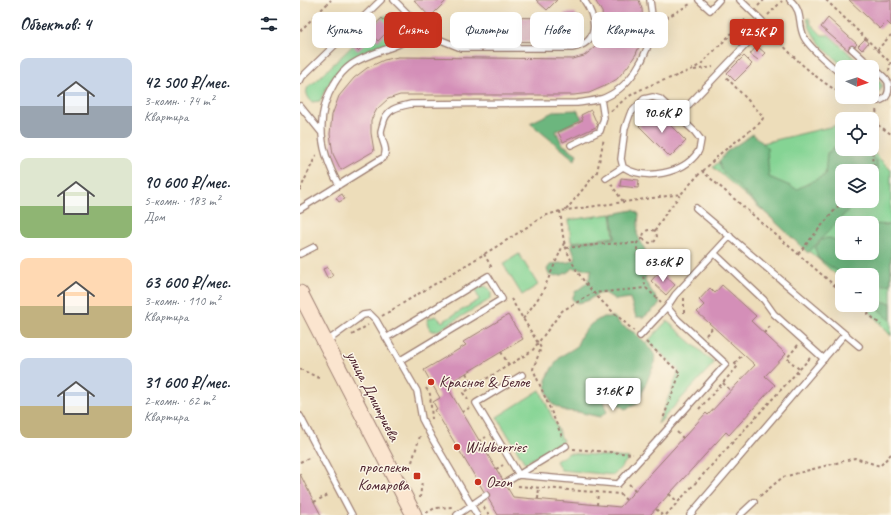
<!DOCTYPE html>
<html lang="ru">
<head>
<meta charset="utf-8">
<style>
  :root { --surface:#fff; --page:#f6f6f7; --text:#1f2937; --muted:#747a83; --accent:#c8321e }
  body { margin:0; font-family:Caveat,sans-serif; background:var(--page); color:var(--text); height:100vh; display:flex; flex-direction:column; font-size:15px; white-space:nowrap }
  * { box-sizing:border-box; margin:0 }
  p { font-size:13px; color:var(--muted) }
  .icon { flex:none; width:22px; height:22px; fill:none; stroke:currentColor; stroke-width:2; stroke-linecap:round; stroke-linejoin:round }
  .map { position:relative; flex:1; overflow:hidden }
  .details { display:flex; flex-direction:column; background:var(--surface); width:300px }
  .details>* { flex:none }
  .guide { position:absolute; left:12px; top:12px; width:380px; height:36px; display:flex; gap:8px }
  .needle { width:26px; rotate:94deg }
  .controls { position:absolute; left:535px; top:60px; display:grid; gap:8px }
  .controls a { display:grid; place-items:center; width:44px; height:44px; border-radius:8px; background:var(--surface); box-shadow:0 4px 16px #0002; font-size:20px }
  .price { position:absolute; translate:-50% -34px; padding:0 9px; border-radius:4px; background:#fff; color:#222; font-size:13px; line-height:26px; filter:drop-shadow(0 1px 2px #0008) }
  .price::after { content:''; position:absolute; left:50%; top:24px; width:12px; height:9px; margin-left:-6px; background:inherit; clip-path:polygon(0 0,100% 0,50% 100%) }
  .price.on { background:var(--accent); color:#fff }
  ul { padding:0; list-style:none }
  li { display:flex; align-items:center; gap:12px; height:100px; padding:0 20px }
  li span { display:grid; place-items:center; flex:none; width:112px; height:80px; border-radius:8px; color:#555 }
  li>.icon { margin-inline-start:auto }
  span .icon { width:48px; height:48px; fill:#fffc; stroke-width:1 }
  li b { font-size:17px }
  h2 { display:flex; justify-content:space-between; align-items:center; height:48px; padding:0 20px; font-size:17px }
  .tag { padding:0 14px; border-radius:8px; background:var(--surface); box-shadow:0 4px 16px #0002; font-size:14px; line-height:36px }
  .tag.on { background:var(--accent); color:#fff }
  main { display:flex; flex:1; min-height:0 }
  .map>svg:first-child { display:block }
  .green { fill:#85d494; stroke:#687a60; fill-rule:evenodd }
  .forest { fill:#6cb67e; stroke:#5b6a54 }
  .building { fill:#d48fb8 }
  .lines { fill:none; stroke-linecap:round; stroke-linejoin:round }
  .service-casing { stroke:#9c7e72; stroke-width:8 }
  .secondary-casing { stroke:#9c7e72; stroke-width:17 }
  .path { stroke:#9c7e72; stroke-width:2; stroke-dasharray:3 3; stroke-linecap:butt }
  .service { stroke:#fff; stroke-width:5.5 }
  .secondary { stroke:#fbe5cf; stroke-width:15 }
  .poi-dot { fill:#c8321e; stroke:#fcf5e5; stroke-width:1.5 }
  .labels { text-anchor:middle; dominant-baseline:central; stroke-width:3; stroke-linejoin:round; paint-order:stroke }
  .poi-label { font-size:16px; fill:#4a1f2b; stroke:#fcf5e5; text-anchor:start }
  .street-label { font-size:16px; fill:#4a1f2b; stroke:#fcf5e5 }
</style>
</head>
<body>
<main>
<section class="details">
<h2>Объектов: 4<svg class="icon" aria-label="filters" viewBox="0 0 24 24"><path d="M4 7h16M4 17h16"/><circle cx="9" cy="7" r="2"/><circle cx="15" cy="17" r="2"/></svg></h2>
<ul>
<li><span style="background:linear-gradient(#c9d6e8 60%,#9aa5b1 0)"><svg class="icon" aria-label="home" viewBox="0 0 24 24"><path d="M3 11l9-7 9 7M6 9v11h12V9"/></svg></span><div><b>42 500 ₽/мес.</b><p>3-комн. · 74 m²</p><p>Квартира</p></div></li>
<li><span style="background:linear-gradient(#dfe7d0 60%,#8fb573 0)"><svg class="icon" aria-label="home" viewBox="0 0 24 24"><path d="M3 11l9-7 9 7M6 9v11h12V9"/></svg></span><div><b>90 600 ₽/мес.</b><p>5-комн. · 183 m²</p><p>Дом</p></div></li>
<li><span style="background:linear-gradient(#ffd9b3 60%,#c2b280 0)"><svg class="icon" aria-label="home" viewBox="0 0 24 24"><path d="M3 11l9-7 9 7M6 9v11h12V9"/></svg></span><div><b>63 600 ₽/мес.</b><p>3-комн. · 110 m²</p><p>Квартира</p></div></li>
<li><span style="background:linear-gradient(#c9d6e8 60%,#c2b280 0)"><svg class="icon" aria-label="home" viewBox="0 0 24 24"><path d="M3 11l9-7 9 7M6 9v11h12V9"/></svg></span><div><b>31 600 ₽/мес.</b><p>2-комн. · 62 m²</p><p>Квартира</p></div></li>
</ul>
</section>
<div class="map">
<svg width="591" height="515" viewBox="0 0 591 515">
  <rect width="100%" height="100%" fill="#fcf5e5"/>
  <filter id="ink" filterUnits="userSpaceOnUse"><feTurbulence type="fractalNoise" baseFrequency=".025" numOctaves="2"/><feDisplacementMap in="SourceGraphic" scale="8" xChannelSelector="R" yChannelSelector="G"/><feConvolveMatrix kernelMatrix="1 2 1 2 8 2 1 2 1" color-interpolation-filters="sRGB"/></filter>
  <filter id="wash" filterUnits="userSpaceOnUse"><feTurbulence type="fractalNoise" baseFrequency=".012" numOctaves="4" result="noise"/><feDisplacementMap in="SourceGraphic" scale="16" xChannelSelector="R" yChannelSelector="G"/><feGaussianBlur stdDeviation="0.9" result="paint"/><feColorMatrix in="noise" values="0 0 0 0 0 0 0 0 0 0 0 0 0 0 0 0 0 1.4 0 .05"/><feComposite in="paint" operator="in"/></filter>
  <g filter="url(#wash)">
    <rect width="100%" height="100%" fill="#edddba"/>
    <path class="green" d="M91,13L98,15L103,21L105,26L104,33L100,38L95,41L69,49L54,57L38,71L26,88L20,101L12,102C4,94 5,86 15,82L82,17Z
      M509,18L511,24L522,35H529L564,67H544C529,53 512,40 507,19Z
      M572,74L579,81L582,85L580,91L574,92L572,91Z
      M542,124V149H570L591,170V336L564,305H572V275H542V280L413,167L434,150ZM542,171H572V201H542ZM542,223H572V253H542Z
      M311,214L314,237L271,242L269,220Z
      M219,254L238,285L222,295L203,264Z
      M183,286L187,287L191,292V296L189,300L137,331H133L130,329L127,323L129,318L136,316L142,322L179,300L176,291L179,288Z
      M367,321L414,363L358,424L379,370L348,341Z
      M240,390L263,441L225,463L197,417Z
      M269,453L329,458L314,475L261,470L256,461Z"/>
    <path class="forest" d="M277,110L282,119L256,131L262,144L277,154L275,160L230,123L255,111Z
      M453,134L467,147L469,177L497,189L525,175L527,153L542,143V149H562L577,161V179L572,185V171H542V201H557L508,253L421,170L419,162L426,152Z
      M333,210L339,214L337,234L347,254L345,281L360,304L344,317H336L330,298L316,300L305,293L298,294L287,301L277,303L272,299L275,292L287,283L292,270L273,268C264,275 261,277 249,275L247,269L251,264L269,262L276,259L271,246L273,243L315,238L312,214Z
      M572,224L591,225V284L572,287V275H543L518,258L515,248C517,246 519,242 522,240C531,234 542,243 542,253H572Z
      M585,302L591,303V321L578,309L579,304Z
      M303,317H314L321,325L335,333L347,344L355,355L354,365L337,404L325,409C318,405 314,400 307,396L303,400L307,412L300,417L278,412L265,411L252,404L247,393L246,380L252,368L261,356L276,347L282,334L291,324Z"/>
    <g id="blocks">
      <path class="building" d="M114,0H147L130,17Z
        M236,0H257L247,10Z
        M295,0H339L342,9L343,25L341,41L336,54L328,66L317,79L305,86L289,93L274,95H100L88,99L77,109L71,120V133L74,151L41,170L33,154L30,134L32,115L39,96L54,78L67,68L84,60L98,57L273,59L284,56L294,48L301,38L304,25L302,12Z
        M549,0H591V26L587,22L580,29Z
        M264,13H276L275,26H278V43H261V42L162,41V17L264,18Z
        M82,18L91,28L78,41L68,31Z
        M528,18L557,44L550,52L521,27Z
        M66,34L70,39L58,51L53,46Z
        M565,39L568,43L562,50L558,46Z
        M457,46L465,53L458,60L450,54Z
        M444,56L452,64L435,81L427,73Z
        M291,110L298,126L263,142L258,132L283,120L281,115Z
        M355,110L386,141L370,157L339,126Z
        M321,178L339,180L338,188L320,186Z
        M42,194L45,199L39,202L36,198Z
        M28,267L33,276L28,279L23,269Z
        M360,271L375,285L366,295L351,281Z
        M422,285L456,316L451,321L486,354L465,376L475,385L429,435L426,432L350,515H198L135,410L137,409L133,402L140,398L124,370L166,345L163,342L208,315L223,339L146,385L213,497L320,507L406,413L408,415L455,365L397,312L404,305L399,300L410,288L415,293Z
        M0,474L14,502L21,515H0Z"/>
    </g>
  </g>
  <g filter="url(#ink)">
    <use href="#blocks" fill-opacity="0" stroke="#9c7e72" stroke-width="1"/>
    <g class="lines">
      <g class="service-casing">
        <path id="service" d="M399,0L410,10L419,0
          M490,0C504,13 497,22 504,37C510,49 532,66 542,75
          M121,32L161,48H272C300,43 297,19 284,0
          M552,49L572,67
          M0,81L2,77L81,0
          M567,97C581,106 591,98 588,82C585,77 577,71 572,67
          M0,106L21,132
          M378,116L360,99L353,97L344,99L330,114L325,128L321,159L323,167C345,181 383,174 398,152C400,149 400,144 401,140L395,132L378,116L458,32L462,21L440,0
          M271,145L300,131L304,118L301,99
          M306,178L323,167
          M39,185C21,153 14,117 34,84C38,77 45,69 52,64C66,55 82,51 97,45C105,42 113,36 121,32L120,26L94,0
          M396,208L559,346
          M0,209L84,157C88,147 82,143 81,133C81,130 82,127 83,124C86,109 97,107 111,104L277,103C284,102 293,101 301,99C329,90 349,55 352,27C353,18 351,9 350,0
          M414,253L464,300L474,314L524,359
          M0,254L14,247
          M340,336L367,307
          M86,338L188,276L202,299L99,361
          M26,342L63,315L70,314L76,320L117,391L122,419L133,440L177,515
          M222,375L176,403L219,475L318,484L426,364L378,320L367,307L375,295L430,236
          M0,416L52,515
          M205,483L266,446
          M157,515L186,495
          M390,515L545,334
          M440,515L454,502"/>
      </g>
      <g class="secondary-casing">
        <path id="secondary" d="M0,293L114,515"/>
      </g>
      <path class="path" d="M526,0L590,62
        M458,6L464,0
        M468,15L482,1
        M361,21L392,3
        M469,29C490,55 513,77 542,94
        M0,31L31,0
        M577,50L591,35
        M394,70L413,67
        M589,71L591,60
        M311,111C319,104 328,96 338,91C358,80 382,77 401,64L447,18
        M578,125L591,134
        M403,171L421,153L461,122L463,118L462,115L426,77
        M572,178L574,168L572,157L574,143L578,125L576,109
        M311,184L324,203
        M0,190L17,153
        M266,210L297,172L304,138
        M260,211C262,223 262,237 266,248C280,286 306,305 334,331
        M355,231C348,228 343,231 343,238L346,242L351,243L355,241L357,236L355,231L364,216L380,195
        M343,238L337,243V253L346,288L361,302
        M266,248L304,244L337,243
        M184,254L192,268
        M498,254L539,205L545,201
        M384,298V314
        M211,299L241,348L233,369L263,439
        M558,305L581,325
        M82,316L204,242L244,216L260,211L381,194L402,171L542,292
        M223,319L242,293L264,243
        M464,333L472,324
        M52,335L68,325
        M406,335L413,327
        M346,342L380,373L363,419
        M498,345L487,358L500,370
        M201,352L209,365
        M435,363L443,354
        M0,369L19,378
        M166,373L173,386
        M423,383L431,391
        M126,388L130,394L132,419
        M168,400L163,393L232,351L262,311L293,293L346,288
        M399,409L438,366L434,363
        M162,412L169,408
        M377,432L383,438
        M179,441L186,437
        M273,449L333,454
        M0,462L11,457
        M112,462L120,436
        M196,469L203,465
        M329,484L335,490
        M218,486L320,494L326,500
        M369,494L378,502
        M460,496L483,477L555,458L580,466L591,454
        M120,498L122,481
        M238,499L239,487
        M14,502L30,494
        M297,505L298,492
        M184,507L189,515
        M356,509L362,515
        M126,513L135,508L154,507
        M366,515L510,358"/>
      <use href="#service" class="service"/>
      <use href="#secondary" class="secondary"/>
    </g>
  </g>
  <g class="poi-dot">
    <circle cx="131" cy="382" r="4"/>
    <circle cx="157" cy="447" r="4"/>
    <rect x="113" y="472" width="8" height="8" rx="2"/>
    <circle cx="178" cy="482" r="4"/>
  </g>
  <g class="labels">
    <g class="poi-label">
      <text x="139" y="382">Красное &amp; Белое</text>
      <text x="165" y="447">Wildberries</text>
      <text x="109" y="467" text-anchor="end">проспект<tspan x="109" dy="18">Комарова</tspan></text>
      <text x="186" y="482">Ozon</text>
    </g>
    <g class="street-label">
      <text transform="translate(73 396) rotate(63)">улица Дмитриева</text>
    </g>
  </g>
</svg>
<div class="controls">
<a><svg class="needle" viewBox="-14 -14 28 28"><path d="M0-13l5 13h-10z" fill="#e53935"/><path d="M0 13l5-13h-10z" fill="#747a83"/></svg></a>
<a><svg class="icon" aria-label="locate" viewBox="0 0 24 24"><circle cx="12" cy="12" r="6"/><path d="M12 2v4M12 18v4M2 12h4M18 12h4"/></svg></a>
<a><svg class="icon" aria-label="layers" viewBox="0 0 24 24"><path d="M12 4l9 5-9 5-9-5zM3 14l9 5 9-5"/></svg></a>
<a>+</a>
<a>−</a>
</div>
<b class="price on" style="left:457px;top:53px">42.5K ₽</b>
<b class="price" style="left:362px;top:134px">90.6K ₽</b>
<b class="price" style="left:363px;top:283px">63.6K ₽</b>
<b class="price" style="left:313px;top:412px">31.6K ₽</b>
<div class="guide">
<a class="tag">Купить</a>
<a class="tag on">Снять</a>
<a class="tag">Фильтры</a>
<a class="tag">Новое</a>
<a class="tag">Квартира</a>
</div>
</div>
</main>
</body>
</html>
